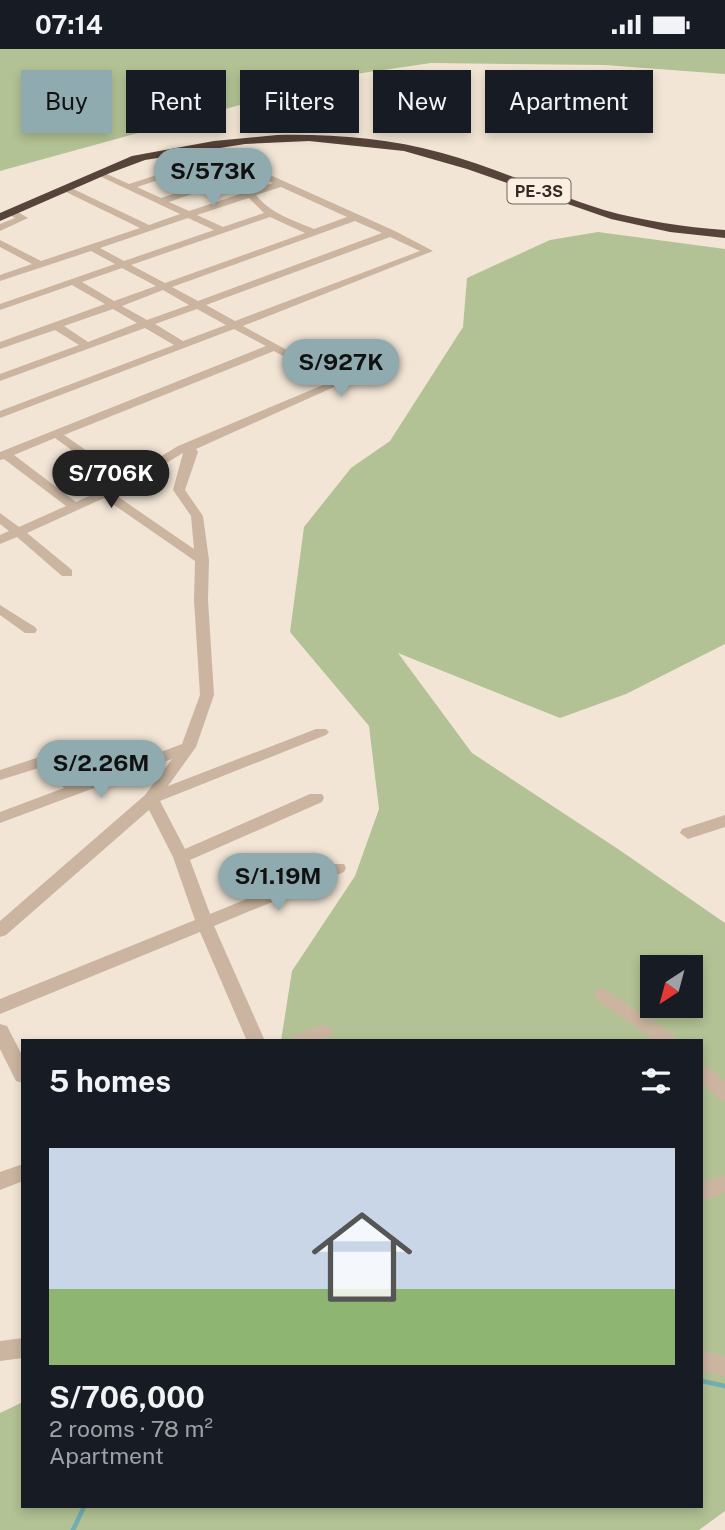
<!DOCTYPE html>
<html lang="en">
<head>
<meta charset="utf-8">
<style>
  :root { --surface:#171b24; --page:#242831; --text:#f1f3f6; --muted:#9ea1a6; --accent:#8fabaf }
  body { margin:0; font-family:"Public Sans",sans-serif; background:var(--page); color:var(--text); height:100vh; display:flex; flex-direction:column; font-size:26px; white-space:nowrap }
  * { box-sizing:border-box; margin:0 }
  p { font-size:23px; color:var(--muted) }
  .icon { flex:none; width:38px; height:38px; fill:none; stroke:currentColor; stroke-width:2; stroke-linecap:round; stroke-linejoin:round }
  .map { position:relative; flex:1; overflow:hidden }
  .drawer { position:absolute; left:21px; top:990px; width:682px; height:469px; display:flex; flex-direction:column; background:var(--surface); border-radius:0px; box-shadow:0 4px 10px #0003 }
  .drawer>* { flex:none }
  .top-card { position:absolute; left:21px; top:21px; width:684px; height:63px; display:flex; gap:14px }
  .needle { width:46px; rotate:216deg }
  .tools { position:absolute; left:640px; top:906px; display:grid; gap:14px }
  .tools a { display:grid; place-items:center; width:63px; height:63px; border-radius:0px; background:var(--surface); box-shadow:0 4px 10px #0003; font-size:35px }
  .price { position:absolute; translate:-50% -60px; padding:0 16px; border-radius:24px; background:var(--accent); color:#111; font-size:23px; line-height:46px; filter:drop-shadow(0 2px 4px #0008) }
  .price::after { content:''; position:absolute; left:50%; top:42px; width:21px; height:16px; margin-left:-10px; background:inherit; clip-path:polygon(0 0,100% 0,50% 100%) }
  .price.on { background:#222; color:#fff }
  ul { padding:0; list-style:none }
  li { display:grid; align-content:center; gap:14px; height:371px; padding:0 28px }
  li span { display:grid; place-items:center; height:217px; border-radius:0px; color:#555 }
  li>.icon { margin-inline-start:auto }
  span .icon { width:126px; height:126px; fill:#fffc; stroke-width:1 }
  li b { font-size:30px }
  h2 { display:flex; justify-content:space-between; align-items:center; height:84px; padding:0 28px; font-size:30px }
  .pill { padding:0 24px; border-radius:0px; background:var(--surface); box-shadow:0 4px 10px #0003; font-size:24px; line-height:63px }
  .pill.on { background:var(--accent); color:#111 }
  .status { display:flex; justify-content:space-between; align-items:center; height:49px; padding:0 35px; background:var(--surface); direction:ltr }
  .status svg { height:19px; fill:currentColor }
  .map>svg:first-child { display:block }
  .green { fill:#b2c294; fill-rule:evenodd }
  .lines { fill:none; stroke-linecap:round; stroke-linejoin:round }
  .stream { stroke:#72adb1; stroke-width:4.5 }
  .minor { fill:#cbb5a0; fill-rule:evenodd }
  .highway { fill:#56433a; fill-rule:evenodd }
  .labels { text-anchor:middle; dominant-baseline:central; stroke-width:5; stroke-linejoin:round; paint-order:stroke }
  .shield { fill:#faefe1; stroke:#6f645d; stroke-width:2 }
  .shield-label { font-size:16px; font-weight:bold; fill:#342924 }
</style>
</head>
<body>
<div class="status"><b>07:14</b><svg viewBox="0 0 49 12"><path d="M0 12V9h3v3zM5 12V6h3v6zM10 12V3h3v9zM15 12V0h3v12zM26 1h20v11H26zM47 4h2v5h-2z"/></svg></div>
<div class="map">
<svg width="725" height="1481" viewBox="0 0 725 1481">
  <rect width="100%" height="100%" fill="#f2e5d5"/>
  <path class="green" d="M0,0H725V25L605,16L431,14L349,26L0,122Z
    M598,183L725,200V595L626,645L560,669L398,604L472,704L618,800L725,874V1462L699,1481H0V1364L23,1353V1458H702V992H281L292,922L355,827L379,760L369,677L290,583L304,478L351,419L390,392L463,278L467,229L550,191ZM653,919H691V957H653Z"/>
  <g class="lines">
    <path class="stream" d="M702,1332L725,1337
      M73,1481L84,1458"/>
    <path class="minor" d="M232,109L395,182L433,202L243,277L345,333L196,400L198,403L185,441L203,467L209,511L208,551L214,646L196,698L168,737L316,680H326L329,683L326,686L160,752L185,800L310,745H322L324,749L322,753L190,811L210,865L332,815H344L346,819L344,823L214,877L265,992H247L200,883L0,965V950L195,871L173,808L149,761L6,886L0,888V872L145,746L172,710L0,774V763L64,739L42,718L0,731V721L85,693L90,694L93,698L90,702L55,713L78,734L182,695L200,646L194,551L195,512L104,449L27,484L72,521V527H62L17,488L0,495V486L9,482L0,475V464L19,478L66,457L4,410L0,411V403L266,297L234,280L0,369V362L174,296L145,279L0,332V325L79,296L55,281L0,300V293L105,255L72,236L0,261V255L115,215L91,202L0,232V226L32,215L0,198V191L41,212L140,179L64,142L62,140L67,137L149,176L180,165L93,124L100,122L129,135L172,121ZM231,115L253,125L204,135L161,149L137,138L177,125ZM260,129L273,134L189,162L169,153L209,139ZM281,138L347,168L314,180C293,171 271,165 256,146ZM249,149L264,164L223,178L197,166ZM270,168L305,184L165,234L131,216ZM188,169L214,181L124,212L100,199ZM355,172L382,184L198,252L172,238ZM390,188L420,202L235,272L206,256ZM122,219L156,237L114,252L82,233ZM163,241L189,256L147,271L122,257ZM113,260L137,274L88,293L64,277ZM197,260L226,276L183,292L155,275ZM274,302L330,333L178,397L126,429L64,386ZM55,389L117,434L76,453L14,406ZM183,404L173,441L191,467L194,500L114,445Z
      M10,162H16L28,169L0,182V175L15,169L10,166Z
      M0,556L35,578L37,581L35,584H25L0,566Z
      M725,766V778L688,790L680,784L682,780Z
      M603,939L676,987L678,992H655L597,951L594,946L597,941Z
      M0,975L7,977L23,1008V1034L16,1032L0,1000Z
      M323,976L330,978L332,983L330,988L318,992H290L292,987Z
      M702,1016L709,1018L725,1032V1052L718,1049L702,1034Z
      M23,1115V1132L0,1141V1123Z
      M725,1126V1144L702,1152V1134Z
      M23,1289V1309L0,1312V1292Z
      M702,1302L725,1307V1327L702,1322Z"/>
    <path class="highway" d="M277,86C333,85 387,89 442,104C497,119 549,144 604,161C643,172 684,178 725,181V189L670,183L611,170L467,120L404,102L309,92L245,95L145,111L110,124L0,172V164L132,107L214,92Z"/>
  </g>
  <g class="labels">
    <rect class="shield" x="507.5" y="129.5" width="63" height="25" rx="5"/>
    <g class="shield-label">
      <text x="539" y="142">PE-3S</text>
    </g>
  </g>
</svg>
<div class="tools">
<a><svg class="needle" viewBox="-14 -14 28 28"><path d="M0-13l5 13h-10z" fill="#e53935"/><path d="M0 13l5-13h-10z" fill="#9ea1a6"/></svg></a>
</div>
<b class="price" style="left:213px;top:159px">S/573K</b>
<b class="price" style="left:341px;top:350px">S/927K</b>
<b class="price on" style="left:111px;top:461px">S/706K</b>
<b class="price" style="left:101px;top:751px">S/2.26M</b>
<b class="price" style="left:278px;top:864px">S/1.19M</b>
<div class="top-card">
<a class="pill on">Buy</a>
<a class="pill">Rent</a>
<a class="pill">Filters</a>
<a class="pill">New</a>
<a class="pill">Apartment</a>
</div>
<section class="drawer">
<h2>5 homes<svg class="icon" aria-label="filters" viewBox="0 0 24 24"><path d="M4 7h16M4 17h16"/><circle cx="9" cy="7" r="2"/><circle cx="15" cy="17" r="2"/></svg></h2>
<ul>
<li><span style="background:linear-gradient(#c9d6e8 65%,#8fb573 0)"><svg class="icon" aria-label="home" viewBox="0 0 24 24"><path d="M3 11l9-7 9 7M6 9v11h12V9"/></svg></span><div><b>S/706,000</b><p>2 rooms · 78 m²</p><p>Apartment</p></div></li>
</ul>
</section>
</div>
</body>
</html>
